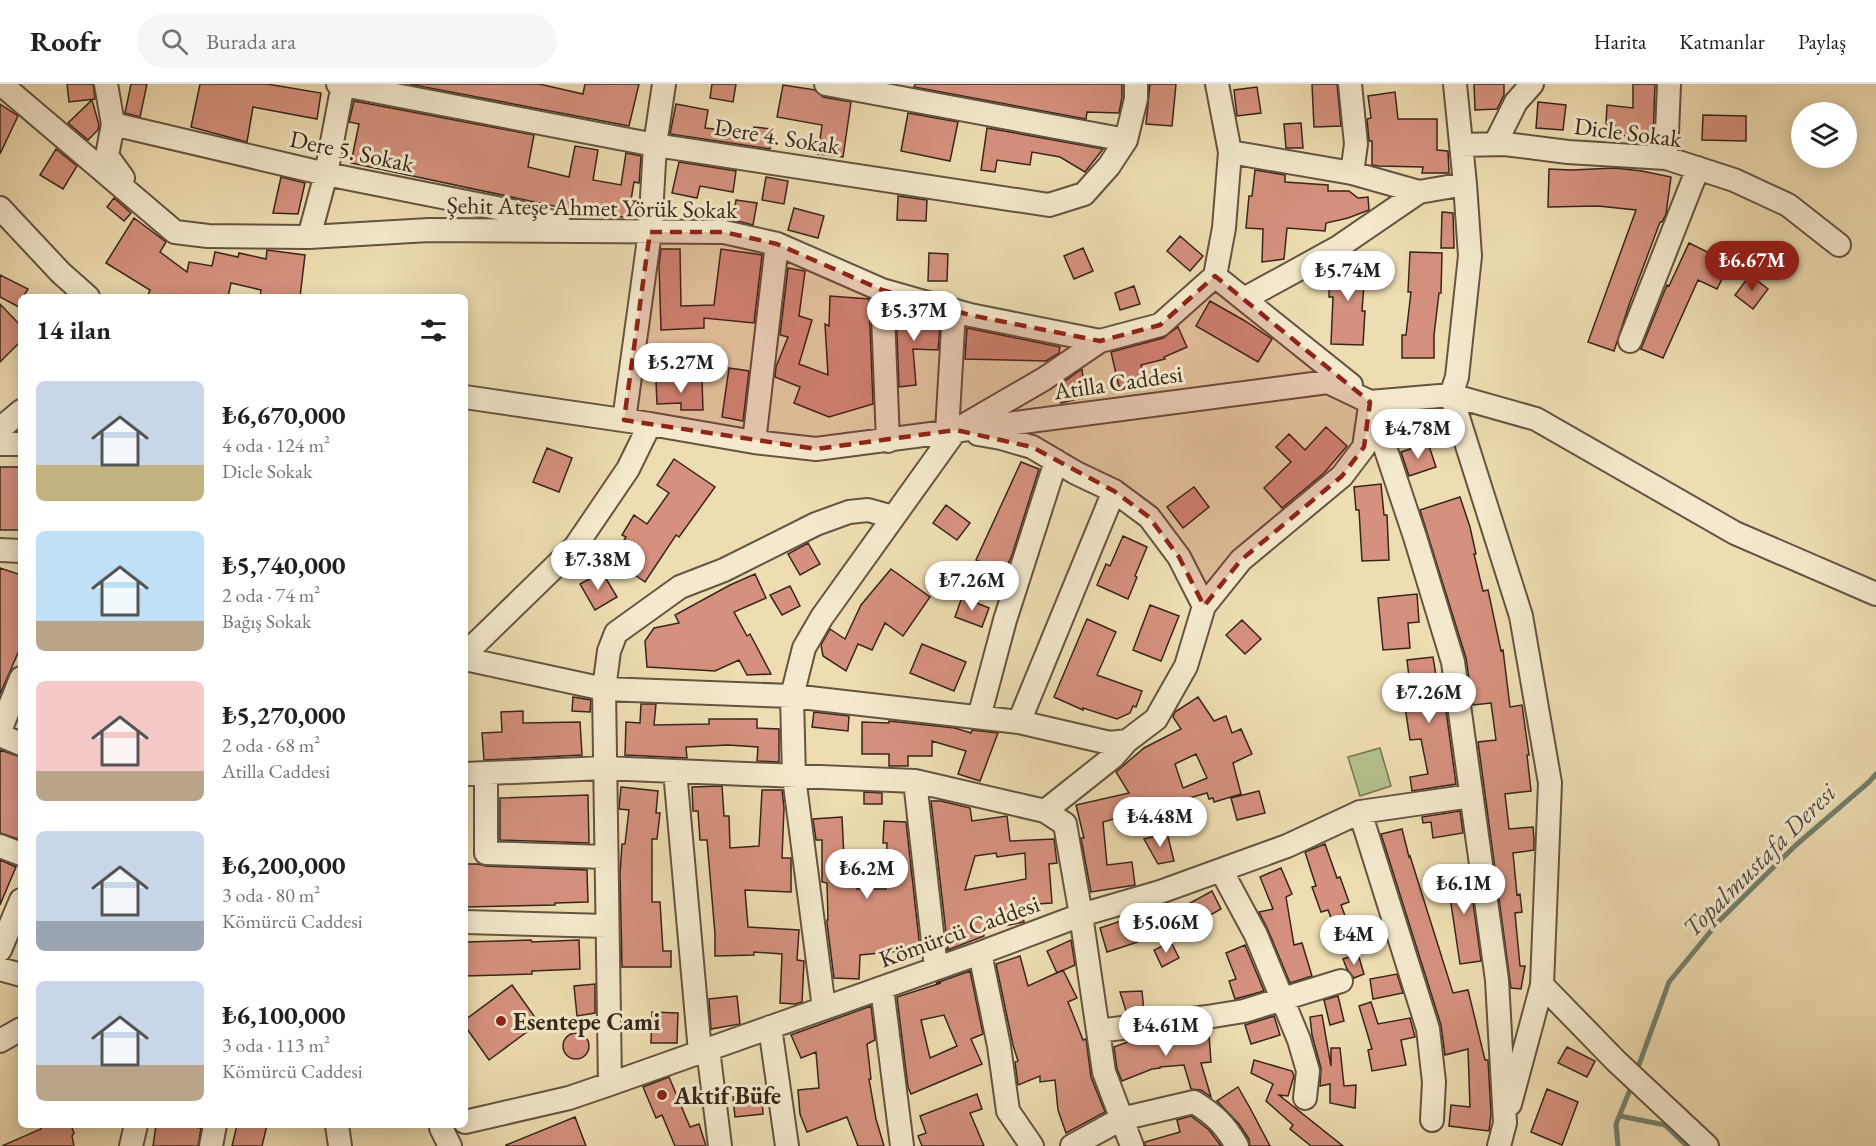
<!DOCTYPE html>
<html lang="tr">
<head>
<meta charset="utf-8">
<style>
  :root { --surface:#fff; --page:#f6f6f6; --text:#202124; --muted:#757577; --line:#e0e0e0; --accent:#8f2418 }
  body { margin:0; font-family:"EB Garamond",serif; background:var(--page); color:var(--text); height:100vh; display:flex; flex-direction:column; font-size:22px; white-space:nowrap }
  * { box-sizing:border-box; margin:0 }
  p { font-size:20px; color:var(--muted) }
  .icon { flex:none; width:33px; height:33px; fill:none; stroke:currentColor; stroke-width:2; stroke-linecap:round; stroke-linejoin:round }
  .map { position:relative; flex:1; overflow:hidden }
  .sheet { position:absolute; left:18px; top:210px; width:450px; height:834px; display:flex; flex-direction:column; background:var(--surface); border-radius:9px; box-shadow:0 3px 15px #0003 }
  .sheet>* { flex:none }
  .controls { position:absolute; left:1791px; top:18px; display:grid; gap:12px }
  .controls a { display:grid; place-items:center; width:66px; height:66px; border-radius:50%; background:var(--surface); box-shadow:0 3px 15px #0003; font-size:30px }
  .price { position:absolute; translate:-50% -51px; padding:0 14px; border-radius:21px; background:#fff; color:#222; font-size:20px; line-height:39px; filter:drop-shadow(0 2px 3px #0008) }
  .price::after { content:''; position:absolute; left:50%; top:36px; width:18px; height:14px; margin-left:-9px; background:inherit; clip-path:polygon(0 0,100% 0,50% 100%) }
  .price.on { background:var(--accent); color:#fff }
  ul { padding:0; list-style:none }
  li { display:flex; align-items:center; gap:18px; height:150px; padding:0 18px }
  li span { display:grid; place-items:center; flex:none; width:168px; height:120px; border-radius:9px; color:#555 }
  li>.icon { margin-inline-start:auto }
  span .icon { width:72px; height:72px; fill:#fffc; stroke-width:1 }
  li b { font-size:26px }
  h2 { display:flex; justify-content:space-between; align-items:center; height:72px; padding:0 18px; font-size:26px }
  header { display:flex; align-items:center; gap:36px; box-sizing:border-box; height:84px; padding:0 30px; background:var(--surface); border-bottom:2px solid var(--line) }
  header strong { font-size:28px }
  nav { display:flex; gap:33px; margin-inline-start:auto; font-size:21px }
  .search { width:420px; height:54px; background:var(--page); display:flex; align-items:center; gap:15px; box-sizing:border-box; padding:0 21px; border-radius:33px; color:var(--muted); font-size:22px }
  .map>svg:first-child { display:block }
  .green { fill:#b5c28f; stroke:#767455; stroke-width:1.5 }
  .lines { fill:none; stroke-linecap:round; stroke-linejoin:round }
  .stream { stroke:#73816e; stroke-width:5 }
  .building { fill:#d6917e; stroke:#37261b; stroke-width:1.5; fill-rule:evenodd }
  .minor-casing { stroke:#655441; stroke-width:26 }
  .minor { stroke:#f4e9cd; stroke-width:22 }
  .marked { fill:#8f2418; fill-opacity:0.2; stroke:#8f2418; stroke-width:4.5; stroke-dasharray:12 8; stroke-linejoin:round }
  .poi-dot { fill:#8f2418; stroke:#f4e9cd; stroke-width:2 }
  .labels { text-anchor:middle; dominant-baseline:central; stroke-width:6; stroke-linejoin:round; paint-order:stroke }
  .street-label { font-size:24px; fill:#37261b; stroke:#f4e9cd }
  .poi-label { font-size:24px; font-weight:bold; fill:#37261b; stroke:#f4e9cd; text-anchor:start }
  .water-label { font-size:26px; font-style:italic; fill:#504c3e; stroke:#f4e9cd }
</style>
</head>
<body>
<header>
<strong>Roofr</strong>
<div class="search"><svg class="icon" aria-label="search" viewBox="0 0 24 24"><circle cx="10" cy="10" r="6"/><path d="M15 15l6 6"/></svg>Burada ara</div>
<nav><a>Harita</a><a>Katmanlar</a><a>Paylaş</a></nav>
</header>
<div class="map">
<svg width="1876" height="1062" viewBox="0 0 1876 1062">
  <rect width="100%" height="100%" fill="#eeddb2"/>
  <filter id="stains"><feTurbulence type="fractalNoise" baseFrequency=".00333" numOctaves="4"/><feColorMatrix values="0 0 0 0 .2 0 0 0 0 .09 0 0 0 0 .02 0 0 0 .5 -.17"/></filter>
  <radialGradient id="worn" r=".72"><stop offset=".6" stop-color="#630" stop-opacity="0"/><stop offset="1" stop-color="#630" stop-opacity=".3"/></radialGradient>
  <path class="green" d="M1380,664L1391,702L1360,712L1348,673Z"/>
  <g class="lines">
    <path class="stream" d="M1636,989L1669,898L1720,836L1796,761L1869,698L1876,690
      M1620,1032L1665,1041L1687,1062
      M1618,1062L1616,1040L1632,1001"/>
  </g>
  <path class="building" d="M67,0H93L95,15L69,18Z
    M131,0H147L140,33L125,29Z
    M200,0H267L321,9L317,35L253,23L247,58L191,43Z
    M409,0H539L583,10L585,0H639L629,42Z
    M712,0H736L733,18L710,14Z
    M915,0H1122V13L1119,29L1087,28L1086,35L914,3Z
    M1176,0L1172,42L1146,40L1150,0Z
    M1312,0H1337L1341,42L1314,43Z
    M1474,0H1504V11L1497,25L1475,26Z
    M1633,0H1655L1653,57L1628,53L1612,47L1606,39L1607,21L1633,24Z
    M783,1L815,6L823,13L851,18L843,73L818,70L822,41L777,33Z
    M1257,3L1261,29L1237,32L1234,6Z
    M1395,8L1398,35H1437V66L1448,67L1449,89H1422L1423,83L1378,82L1372,81V57H1369L1367,35L1371,34L1368,12Z
    M92,16L99,41L98,46L88,56L68,39Z
    M354,17L534,51L528,83L569,93L575,62L598,66L593,96L621,101L626,69L641,72L639,99L634,98L628,134L588,127L586,132L564,128L559,126V123L351,79L359,40L349,38Z
    M1538,18L1566,21L1563,46L1536,44Z
    M0,20L18,32L0,70Z
    M676,20L708,26L705,44L753,49L754,43L772,45L770,65L670,50Z
    M908,29L958,38L950,77L901,67Z
    M1703,31L1746,32V57L1702,56Z
    M1301,39L1303,64H1286L1284,40Z
    M987,44L1103,65L1085,88L1060,73L1032,68L1030,81L997,76L995,88L981,86Z
    M56,65L77,82L63,105L40,91Z
    M679,78L736,87L733,108L700,102L697,114L672,109Z
    M1614,84L1642,87L1671,93L1666,130L1662,138H1660L1629,221L1614,267L1588,258L1636,126L1598,122L1548,123L1549,85L1572,86Z
    M1255,86L1285,91V98L1328,101V107H1349L1358,114L1368,113L1369,126L1348,134L1326,139L1325,147L1287,144L1284,175L1262,178L1263,145L1246,144L1249,112H1252Z
    M281,93L305,99L298,130L273,129Z
    M766,93L788,97L784,120L762,116Z
    M898,112L927,116L926,137L897,136Z
    M114,114L131,129L124,137L107,123Z
    M736,116L757,119L753,141L733,136Z
    M794,124L824,132L818,154L788,146Z
    M1442,128L1453,129L1454,164H1441Z
    M134,134L166,158L160,168L187,188L189,178L212,182L215,168L238,173L239,169L266,175L267,166L305,171L300,213H260L261,206L231,199L228,213H147L150,206L106,179Z
    M1180,152L1203,172L1190,187L1167,167Z
    M1689,159L1730,179L1717,205L1698,196L1663,274L1641,265L1667,201L1669,202Z
    M1083,164L1093,187L1074,195L1064,172Z
    M661,165H680L681,222L714,221L721,165L762,171L754,239L704,234V244L661,246L659,181Z
    M1410,168L1442,169L1441,209H1439L1434,251V274H1402V251H1406L1411,208H1408Z
    M929,169L948,170L947,197H928Z
    M1351,172L1366,173L1362,227H1365L1363,261L1331,260L1333,213H1329L1330,183L1338,179L1350,180Z
    M788,184L805,187L799,232L812,236L799,280L828,291L825,240L829,242L830,212L869,215L873,320L829,333L794,319L800,303L775,293L776,283L788,253L780,251Z
    M0,191L28,205L23,213H21L19,223L0,213Z
    M1750,191L1768,205L1753,225L1735,211Z
    M1134,202L1140,220L1120,226L1115,209Z
    M1210,217L1245,237L1272,255L1258,278L1196,242Z
    M0,220L21,242V257L0,278Z
    M896,225L938,236L937,242H940L938,266L913,265L916,301L899,303Z
    M1178,243L1187,263L1164,273L1165,275L1141,281L1146,301L1120,307L1111,268L1163,254Z
    M967,244L1060,263L1059,269L1046,277L965,275Z
    M729,284L749,287L743,337L722,333Z
    M1082,285L1085,313L1061,319L1058,302Z
    M702,296L703,326H681V319L657,320L656,297Z
    M1326,343L1347,362L1324,389L1282,424L1264,404L1291,378L1276,363L1289,350L1305,366Z
    M1428,359L1436,383L1409,392L1401,368Z
    M547,364L572,374L559,408L533,398Z
    M674,375L715,403L679,453L676,451L645,498L612,475L626,453L622,451L634,431L647,440L669,409L657,401Z
    M1021,378L1039,385L1012,471L1004,489L976,476Z
    M0,383H21V446H0Z
    M1381,400L1384,431H1387L1389,476L1362,477L1359,426H1356L1354,403Z
    M1194,403L1209,423L1183,444L1167,423Z
    M1460,413L1470,443L1476,470H1474L1483,507L1488,506L1501,567L1503,566L1510,623L1522,621L1529,671H1527L1531,707L1505,710L1509,745L1533,743L1534,755V766L1513,769L1517,811L1520,810L1522,828L1515,829L1520,882H1525L1521,905L1511,904L1478,658L1496,656L1491,619L1473,621L1466,574L1420,426Z
    M946,421L970,439L957,456L933,439Z
    M1123,452L1147,463L1135,492L1137,493L1128,515L1097,501L1106,480L1110,482Z
    M808,459L820,480L800,491L788,470Z
    M0,484L21,491V562L0,610Z
    M891,485L930,513L903,552L885,539L872,566L858,560L846,587L823,572L821,561L830,545L845,555L861,521Z
    M602,488L617,513L595,526L580,500Z
    M755,490L766,514L734,528L747,552L750,550L771,590L747,591L739,576L715,587L647,583L645,557L654,544L679,539L675,531L730,501Z
    M790,502L800,522L782,531L770,511Z
    M1417,510L1419,538L1408,539L1410,564L1383,566L1378,514Z
    M962,513L989,524L982,543L955,533Z
    M1150,521L1179,532L1161,577L1133,566Z
    M1087,535L1116,548L1097,591L1142,607L1136,623L1133,622L1130,629L1117,635L1083,624V626L1054,613Z
    M1242,536L1261,555L1245,570L1226,551Z
    M922,560L966,578L954,607L910,589Z
    M1433,573L1437,598L1442,597L1456,700L1412,707L1410,693L1428,690L1421,655L1410,656L1402,603L1410,602L1407,576Z
    M573,613L591,616L590,628L572,627Z
    M1198,613L1214,637L1226,632L1232,649L1241,645L1252,670L1233,679L1241,710L1214,718L1213,714L1209,715L1207,709L1103,738L1107,781L1132,778L1135,801L1091,808L1081,754H1084L1076,721L1129,709L1116,688L1144,664L1181,645L1173,633L1175,628ZM1196,670L1207,694L1183,704L1175,680Z
    M641,620H656L654,641L709,640V635H757V644L779,645V678L757,677L758,663L728,661L686,663L687,674L625,671L626,638L640,639Z
    M523,627V639L580,638L582,671L484,676L482,649L502,648L501,628Z
    M814,628L849,632L848,647L812,643Z
    M889,637L955,644L971,649L972,646L998,649L980,697L958,690L966,667L932,657V672H908V682H889V670H862V638L889,639Z
    M0,666L21,673V756L0,749Z
    M722,702L724,732H729L730,764L759,762L762,706H782L784,724L782,774H791V808L745,806L748,843L799,846L797,876L804,877L802,918L795,920L780,919L782,870L754,868V871L715,872V850L707,756H700L698,727H693L692,703Z
    M621,703L658,707L656,729H660L657,755H652V818H660L663,867H671V883H622L620,790L622,760H625L629,726L619,725Z
    M1259,707L1265,729L1237,736L1231,714Z
    M864,708L882,709V720H864Z
    M588,711L589,759L500,756V714Z
    M931,717H941L970,724L972,737L1007,732L1010,757L1054,755L1057,779L1049,780L1052,819L1021,821L1024,838L983,846L984,852L948,866ZM996,769L997,773L1025,769L1026,795L965,806L975,772Z
    M1460,727L1463,749L1433,754L1431,738L1423,739L1422,733Z
    M842,733L844,774H850V802L857,801V805H886L887,759H883L884,737L906,738L920,865L860,871L859,895L834,894L827,839V836H828L827,799L822,798V756H816L813,735Z
    M1402,745L1409,773L1410,772L1453,909L1468,906L1485,976H1488L1491,1030L1489,1047L1449,1042L1451,1021L1470,1023L1468,965L1445,971L1441,941L1381,750Z
    M1167,749L1174,777L1158,780L1144,755Z
    M1325,760L1337,794L1340,793L1349,818L1341,821L1350,845L1337,849L1328,826L1321,828L1312,803L1316,802L1305,768Z
    M0,776L16,783L0,821Z
    M465,780H478L486,782L587,786L588,818L555,819V821L465,823Z
    M1468,782L1481,877L1460,880L1446,786Z
    M1281,784L1292,810L1286,813L1294,861L1302,859L1312,892L1290,899L1268,846L1259,828L1273,825L1260,793Z
    M1212,807L1221,825L1191,842L1181,824Z
    M1136,832L1138,858L1107,868L1100,844Z
    M1367,842L1374,860L1351,870L1343,852Z
    M531,856L532,858L579,856L580,885L532,887V890L465,892V858Z
    M1071,856L1075,881L1057,889L1047,867Z
    M1171,858L1179,874L1162,883L1154,866Z
    M1245,861L1264,907L1235,915L1229,897L1236,895L1226,869Z
    M1358,870L1364,890L1354,894L1347,885L1343,875Z
    M1020,872L1028,902L1063,886L1077,914L1068,918L1083,956L1086,955L1091,993L1105,1028L1066,1049L1058,1026L1055,996L1040,998V992L1018,1001L1015,978L1018,977L1013,961L996,880Z
    M970,887L983,950L971,955L982,980L911,1010L908,1003L897,913L941,899H936ZM944,931L957,962L930,974L921,936Z
    M1397,890L1403,909L1373,915L1370,895Z
    M595,900V929L577,932L574,902Z
    M512,901L539,939L489,976L465,942V936Z
    M1142,907L1144,928L1127,930L1120,908Z
    M737,912L740,940L711,945L709,915Z
    M1338,912L1344,937L1330,941L1324,916Z
    M1371,918L1378,940L1410,934L1415,953L1401,956L1406,981L1372,987L1368,966L1372,965L1359,922Z
    M871,922L875,956L867,960L871,995H869L876,1035L884,1062H858L847,1033L807,1048L800,1030L798,1006L819,1004L816,968L801,974L791,951Z
    M652,928L678,929L677,959H651Z
    M1322,931L1331,982V964H1340L1344,1002L1356,1001L1355,1024L1330,1019V1000L1320,1002L1321,984L1312,951L1310,933Z
    M1274,932L1280,951L1251,960L1245,941Z
    M563 962a13 13 0 1 1 26 0a13 13 0 1 1-26 0Z
    M1209,951L1211,978L1201,979L1211,1013L1201,1006L1191,1005L1184,981L1160,983V984L1152,985L1122,997L1117,985L1114,963L1133,956Z
    M1567,963L1595,977L1587,993L1558,979Z
    M1254,976L1292,987L1294,992L1288,1012L1279,1011L1343,1062H1311L1290,1045L1293,1041L1266,1017L1273,1000L1251,989Z
    M669,993L690,1043L699,1040L706,1062H675L662,1031L656,1034L643,1003Z
    M1238,1003L1250,1024L1270,1062H1250L1249,1055L1239,1040L1217,1017Z
    M1547,1005L1578,1018L1562,1061L1531,1048Z
    M977,1010L982,1025L970,1029L984,1062H922L918,1052L926,1049L920,1032Z
    M762,1011L763,1030L735,1033L733,1013Z
    M1191,1032L1209,1046L1221,1062H1145V1058L1180,1048L1177,1036Z
    M575,1033L586,1062H506V1061Z
    M39,1041H71L74,1049L72,1052L74,1062H2L41,1045Z
    M156,1041H195L194,1043L201,1044L198,1062H153Z
    M237,1041H267L262,1062H232Z"/>
  <g class="lines">
    <g class="minor-casing">
      <path id="minor" d="M1,0L175,148L208,152L309,153L429,146L724,148L777,160L882,206L970,231L1100,257L1160,241L1215,192L1351,301
        M106,0L113,40L107,72L123,94
        M338,0L655,61L1049,121L1084,110L1109,82L1126,56L1136,15V0
        M826,0L1126,56
        M1350,0L1356,60L1352,89
        M113,40L326,90L527,130L559,140
        M1495,60L1516,18L1532,0
        M1461,61L1505,60L1568,68L1666,74L1734,96L1788,121L1839,161
        M1230,68L1352,89L1419,108L1465,100
        M1666,74L1669,0
        M0,124L61,189L88,213
        M309,153L326,90L343,0
        M1215,192L1224,144L1230,68L1217,0
        M882,206L888,357
        M1244,215L1337,164L1419,108
        M1630,257L1698,84
        M465,313L650,340L754,358L816,365L1328,298L1370,318L1415,453L1453,578L1497,896L1505,1039L1499,1062
        M1370,318L1451,311L1457,293L1470,172L1465,100L1455,0
        M624,336L650,148L655,61L664,0
        M0,345L21,327
        M947,348L954,227
        M978,350L1001,354L1032,363L1076,389L1114,407L1149,433L1179,473L1204,522
        M754,358L777,160
        M0,360H21
        M0,466L21,467
        M465,570L575,463L628,385L650,340
        M465,575L604,605L792,612L1019,638L1110,659L1127,657
        M979,633L1005,536L1056,377
        M1019,638L1114,407
        M0,647L21,594
        M0,651L21,660
        M675,687L700,968
        M486,689V769L605,773
        M465,690L604,684L915,697L1045,727L1065,740L1081,831L1104,988L1132,1062
        M915,697L936,884
        M1045,727L1113,673L1127,657L1156,635L1186,582L1204,522L1241,476L1342,392L1364,363L1370,322
        M1360,728L1428,945L1434,998L1432,1036
        M0,762L21,770
        M1221,786L1256,851L1299,956L1308,987L1305,1014
        M465,838L606,842
        M0,866L21,816
        M980,869L999,962L1008,1027L1032,1062
        M0,885L21,891
        M1542,901L1616,977L1707,1062
        M882,904L902,1062
        M824,924L794,693L792,612L804,564L822,533L956,346L1044,295L1100,257
        M770,943L787,1062
        M1098,947L1207,933L1244,927L1341,897
        M0,957L21,945
        M708,965L720,1062
        M610,1000L604,605L609,567L616,549L680,503L724,486L816,440L849,428L868,426L893,433
        M1510,1020L1542,901L1550,699L1521,532L1451,311L1536,335L1735,449L1876,510
        M465,1038L569,1014L610,1000L980,869L1081,831L1160,808L1287,762L1360,728L1471,712
        M337,1041L340,1062
        M441,1044L450,1062
        M131,1062L136,1041
        M211,1062L215,1041
        M1072,1062L1121,1035L1194,1018C1215,1031 1225,1041 1237,1062"/>
    </g>
    <use href="#minor" class="minor"/>
  </g>
  <path class="marked" d="M650,148H724L777,160L882,206L970,231L1100,257L1160,241L1215,192L1370,318L1364,363L1342,392L1241,476L1204,522L1179,473L1149,433L1114,407L1032,363L956,346L816,365L624,336Z"/>
  <g class="poi-dot">
    <circle cx="501" cy="937" r="6"/>
    <circle cx="662" cy="1011" r="6"/>
  </g>
  <g class="labels">
    <g class="street-label">
      <text transform="translate(1628 48) rotate(7)">Dicle Sokak</text>
      <text transform="translate(777 52) rotate(9)">Dere 4. Sokak</text>
      <text transform="translate(352 67) rotate(12)">Dere 5. Sokak</text>
      <text transform="translate(592 123) rotate(1)">Şehit Ateşe Ahmet Yörük Sokak</text>
      <text transform="translate(1118 298) rotate(-8)">Atilla Caddesi</text>
      <text transform="translate(959 847) rotate(-20)">Kömürcü Caddesi</text>
    </g>
    <g class="poi-label">
      <text x="513" y="937">Esentepe Cami</text>
      <text x="674" y="1011">Aktif Büfe</text>
    </g>
    <g class="water-label">
      <text transform="translate(1759 776) rotate(-45)">Topalmustafa Deresi</text>
    </g>
  </g>
  <rect width="100%" height="100%" filter="url(#stains)"/>
  <rect width="100%" height="100%" fill="url(#worn)"/>
</svg>
<div class="controls">
<a><svg class="icon" aria-label="layers" viewBox="0 0 24 24"><path d="M12 4l9 5-9 5-9-5zM3 14l9 5 9-5"/></svg></a>
</div>
<b class="price on" style="left:1752px;top:208px">₺6.67M</b>
<b class="price" style="left:1348px;top:218px">₺5.74M</b>
<b class="price" style="left:914px;top:258px">₺5.37M</b>
<b class="price" style="left:681px;top:310px">₺5.27M</b>
<b class="price" style="left:1418px;top:376px">₺4.78M</b>
<b class="price" style="left:598px;top:507px">₺7.38M</b>
<b class="price" style="left:972px;top:528px">₺7.26M</b>
<b class="price" style="left:1429px;top:640px">₺7.26M</b>
<b class="price" style="left:1160px;top:764px">₺4.48M</b>
<b class="price" style="left:867px;top:816px">₺6.2M</b>
<b class="price" style="left:1464px;top:831px">₺6.1M</b>
<b class="price" style="left:1166px;top:870px">₺5.06M</b>
<b class="price" style="left:1354px;top:882px">₺4M</b>
<b class="price" style="left:1166px;top:973px">₺4.61M</b>
<section class="sheet">
<h2>14 ilan<svg class="icon" aria-label="filters" viewBox="0 0 24 24"><path d="M4 7h16M4 17h16"/><circle cx="9" cy="7" r="2"/><circle cx="15" cy="17" r="2"/></svg></h2>
<ul>
<li><span style="background:linear-gradient(#c9d6e8 70%,#c2b280 0)"><svg class="icon" aria-label="home" viewBox="0 0 24 24"><path d="M3 11l9-7 9 7M6 9v11h12V9"/></svg></span><div><b>₺6,670,000</b><p>4 oda · 124 m²</p><p>Dicle Sokak</p></div></li>
<li><span style="background:linear-gradient(#bfe0f5 75%,#b9a48a 0)"><svg class="icon" aria-label="home" viewBox="0 0 24 24"><path d="M3 11l9-7 9 7M6 9v11h12V9"/></svg></span><div><b>₺5,740,000</b><p>2 oda · 74 m²</p><p>Bağış Sokak</p></div></li>
<li><span style="background:linear-gradient(#f6c9c9 75%,#b9a48a 0)"><svg class="icon" aria-label="home" viewBox="0 0 24 24"><path d="M3 11l9-7 9 7M6 9v11h12V9"/></svg></span><div><b>₺5,270,000</b><p>2 oda · 68 m²</p><p>Atilla Caddesi</p></div></li>
<li><span style="background:linear-gradient(#c9d6e8 75%,#9aa5b1 0)"><svg class="icon" aria-label="home" viewBox="0 0 24 24"><path d="M3 11l9-7 9 7M6 9v11h12V9"/></svg></span><div><b>₺6,200,000</b><p>3 oda · 80 m²</p><p>Kömürcü Caddesi</p></div></li>
<li><span style="background:linear-gradient(#c9d6e8 70%,#b9a48a 0)"><svg class="icon" aria-label="home" viewBox="0 0 24 24"><path d="M3 11l9-7 9 7M6 9v11h12V9"/></svg></span><div><b>₺6,100,000</b><p>3 oda · 113 m²</p><p>Kömürcü Caddesi</p></div></li>
</ul>
</section>
</div>
</body>
</html>
